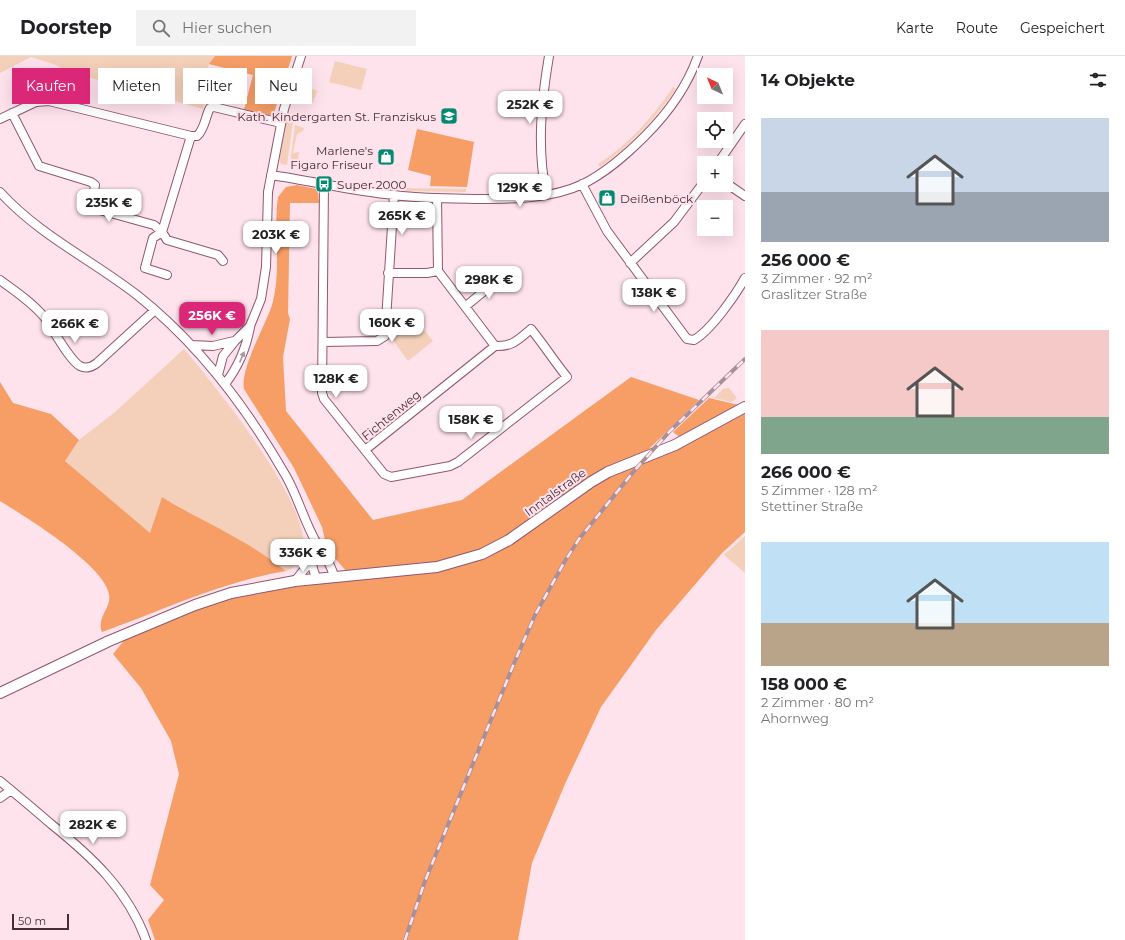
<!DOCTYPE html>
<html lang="de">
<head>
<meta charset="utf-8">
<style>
  :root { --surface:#fff; --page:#f2f2f2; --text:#202124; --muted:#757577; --line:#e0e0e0; --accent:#db2777 }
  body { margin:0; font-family:Montserrat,sans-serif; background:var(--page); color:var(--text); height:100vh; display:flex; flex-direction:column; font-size:15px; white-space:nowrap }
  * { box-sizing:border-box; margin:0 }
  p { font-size:13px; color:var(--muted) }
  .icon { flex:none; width:22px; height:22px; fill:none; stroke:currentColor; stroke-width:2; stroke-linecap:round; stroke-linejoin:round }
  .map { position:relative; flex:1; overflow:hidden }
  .drawer { display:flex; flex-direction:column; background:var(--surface); width:380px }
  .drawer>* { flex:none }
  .banner { position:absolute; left:12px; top:12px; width:380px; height:36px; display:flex; gap:8px }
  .needle { width:26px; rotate:317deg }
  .controls { position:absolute; left:697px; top:12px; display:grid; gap:8px }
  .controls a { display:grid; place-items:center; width:36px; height:36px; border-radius:0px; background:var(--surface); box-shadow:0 4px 16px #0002; font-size:20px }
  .scale { position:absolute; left:12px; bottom:10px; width:57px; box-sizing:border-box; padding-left:4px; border:2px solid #472d38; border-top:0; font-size:11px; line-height:14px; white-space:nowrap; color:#472d38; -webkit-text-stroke:3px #fee2ec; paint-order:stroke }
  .price { position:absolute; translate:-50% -34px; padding:0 9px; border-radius:8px; background:#fff; color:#222; font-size:13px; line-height:26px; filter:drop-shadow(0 1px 2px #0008) }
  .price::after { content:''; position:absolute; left:50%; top:24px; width:12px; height:9px; margin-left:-6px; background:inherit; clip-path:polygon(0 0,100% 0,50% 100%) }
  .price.current { background:var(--accent); color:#fff }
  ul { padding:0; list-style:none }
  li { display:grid; align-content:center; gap:8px; height:212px; padding:0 16px }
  li span { display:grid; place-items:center; height:124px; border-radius:0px; color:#555 }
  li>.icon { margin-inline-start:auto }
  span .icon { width:72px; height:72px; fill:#fffc; stroke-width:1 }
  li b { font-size:17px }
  h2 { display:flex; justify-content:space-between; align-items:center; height:48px; padding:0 16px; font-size:17px }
  .pill { padding:0 14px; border-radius:0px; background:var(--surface); box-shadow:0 4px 16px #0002; font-size:14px; line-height:36px }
  .pill.current { background:var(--accent); color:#fff }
  header { display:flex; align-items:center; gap:24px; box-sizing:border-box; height:56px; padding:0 20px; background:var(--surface); border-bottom:1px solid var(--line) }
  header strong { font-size:19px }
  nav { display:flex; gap:22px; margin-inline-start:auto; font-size:14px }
  .search { width:280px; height:36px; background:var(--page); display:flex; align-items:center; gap:10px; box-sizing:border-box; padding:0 14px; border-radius:0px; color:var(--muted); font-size:15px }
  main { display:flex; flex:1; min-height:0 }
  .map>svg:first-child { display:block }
  .green { fill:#f4d0ba }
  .forest { fill:#f69e66 }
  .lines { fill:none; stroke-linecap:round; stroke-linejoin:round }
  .minor-casing { stroke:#915670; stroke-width:10 }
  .major-casing { stroke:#915670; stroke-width:12 }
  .minor { stroke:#fff; stroke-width:8 }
  .major { stroke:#fff; stroke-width:10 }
  .rail-casing { stroke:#aa8f99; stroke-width:4 }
  .rail { stroke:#fee2ec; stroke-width:2.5; stroke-dasharray:8; stroke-linecap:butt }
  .oneway { fill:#a3969c }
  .labels { text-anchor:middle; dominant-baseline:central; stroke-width:4; stroke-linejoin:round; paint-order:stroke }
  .poi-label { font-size:12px; fill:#472d38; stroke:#fee2ec; text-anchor:end }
  .street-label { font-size:12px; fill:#472d38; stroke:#fee2ec }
</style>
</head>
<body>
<header>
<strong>Doorstep</strong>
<div class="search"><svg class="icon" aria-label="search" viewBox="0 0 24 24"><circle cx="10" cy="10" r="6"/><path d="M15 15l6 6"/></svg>Hier suchen</div>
<nav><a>Karte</a><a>Route</a><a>Gespeichert</a></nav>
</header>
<main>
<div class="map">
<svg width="745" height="884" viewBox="0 0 745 884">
  <rect width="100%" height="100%" fill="#fee2ec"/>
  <path class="green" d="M0,0H292L273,60L244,54L253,19L209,8L203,32L206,39L203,53L66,15L56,9L31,1L0,17Z
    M335,5L367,13L361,34L329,26Z
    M303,29L317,35L313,47L299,43Z
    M673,31L676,33C656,62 629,91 600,111L598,108C628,89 653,61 673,31Z
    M287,63L293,65L287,109L281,108L279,103Z
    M295,69L304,72L303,75L297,78L293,97L299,96L298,102L302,107L310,109L309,114L290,109Z
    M405,132L466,133V136L405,135Z
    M413,260L433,285L408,305C396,288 389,282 390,261Z
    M184,293C206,319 355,496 286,515L271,503L162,441L150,478L65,405L79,384L115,356Z
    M729,332L737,342L732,346L714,342L723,333Z
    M745,480V517L724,499Z"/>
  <path class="forest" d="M215,0H292L273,60L244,54L253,19L209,8Z
    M417,73L474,86L467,131L430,130L431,120L408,114Z
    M297,129L316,133L318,137L319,147H290L288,257L290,263L283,301L286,355L373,464L462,444L631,321L699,344L647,395L608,411L492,490L437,507L347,516L333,500L325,484L322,471L294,412L244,333C240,312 265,271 272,249C282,214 273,176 278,141L286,131Z
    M0,326L13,347L51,358L79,384L65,405L150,477L162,441C203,466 248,484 286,515C221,526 164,554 102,576C96,561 112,552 109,538C104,509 26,461 0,445Z
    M709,342L739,349L681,382L673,376Z
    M745,355V476L722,497L656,574L601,651L565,728L532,807L518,884H155L148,864L164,844L150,829L179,718L171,685L141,632L113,598L126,582L198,552L233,541L269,533L437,514L470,505L609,419Z"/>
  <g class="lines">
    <g class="minor-casing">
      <path id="minor" d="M12,57L39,110L91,126L95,129L92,150L96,153L154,169L162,176L191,80
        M0,63L36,46L49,45L191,80H197C205,73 205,61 210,52L214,51L281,67
        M718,107L745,68
        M271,119C312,125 353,135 394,139C422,143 450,142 479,143C513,143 551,143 583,128C607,116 626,99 645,80C668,57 687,31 698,0
        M726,127L745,140
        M324,128L322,337L324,343L384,418L391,421L450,410L458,406L567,321C554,305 544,289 531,273C518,284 512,291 495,290
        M582,128L607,175L687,283L694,284C711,274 735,240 745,222
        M0,136C39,179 92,204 137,239C199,288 247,352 286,420C298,441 304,465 316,486C323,499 330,505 334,520
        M546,138C537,91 541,47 549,0
        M437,142L438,215L495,290
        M630,207L674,166L704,126
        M388,217H427L438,215
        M167,219L145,212L153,182L162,176L167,184L218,199L223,205
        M0,224C16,236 33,247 45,262C53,273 70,305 80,310C86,313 92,311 97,307L155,254
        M466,250L500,222
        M324,286L377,285L385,280L394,139
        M191,289L213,290L234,285
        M218,319L223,300L235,285L250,270L261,243L266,211L268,136L284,53L301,0
        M225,328C239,310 246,293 250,271
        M365,394L495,290
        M316,486C313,500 309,509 317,522
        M295,525L311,505
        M0,725C17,739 34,753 51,768C91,800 128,834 146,884
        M0,742L11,734"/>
    </g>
    <g class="major-casing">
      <path id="major" d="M0,637L109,585L195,549L231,537L295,525L437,511L482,498L509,484L591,426L608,416L675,389L745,351"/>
    </g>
    <use href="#minor" class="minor"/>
    <use href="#major" class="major"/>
    <g class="rail-casing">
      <path id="rail" d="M405,884L425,825L515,605L535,559L565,505L579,483L634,415L670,375L745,303"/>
    </g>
    <use href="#rail" class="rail"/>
  </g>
  <defs><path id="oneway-solid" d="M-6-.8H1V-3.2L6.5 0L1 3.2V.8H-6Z"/></defs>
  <use class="oneway" href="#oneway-solid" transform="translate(242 301) rotate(-67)"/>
  <defs>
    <g id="school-square" transform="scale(0.9)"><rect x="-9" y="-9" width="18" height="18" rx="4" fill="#02896f" stroke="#fee2ec"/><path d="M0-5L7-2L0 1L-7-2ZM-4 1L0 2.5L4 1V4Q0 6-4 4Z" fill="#fff"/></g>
    <g id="shop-square" transform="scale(0.9)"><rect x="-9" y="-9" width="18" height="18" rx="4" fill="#02896f" stroke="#fee2ec"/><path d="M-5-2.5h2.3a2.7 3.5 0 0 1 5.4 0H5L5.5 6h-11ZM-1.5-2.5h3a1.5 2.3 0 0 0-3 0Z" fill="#fff"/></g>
    <g id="bus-square" transform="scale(0.9)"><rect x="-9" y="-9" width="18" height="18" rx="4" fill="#02896f" stroke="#fee2ec"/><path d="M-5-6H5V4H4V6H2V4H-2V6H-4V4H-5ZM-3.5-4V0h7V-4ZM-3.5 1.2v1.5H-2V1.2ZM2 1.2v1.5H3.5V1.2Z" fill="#fff"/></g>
  </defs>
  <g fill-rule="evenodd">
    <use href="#school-square" x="449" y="60"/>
    <use href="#shop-square" x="386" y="101"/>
    <use href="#bus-square" x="324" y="128"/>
    <use href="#shop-square" x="607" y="142"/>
  </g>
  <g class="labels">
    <g class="poi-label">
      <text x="436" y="60">Kath. Kindergarten St. Franziskus</text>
      <text x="373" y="94">Marlene's<tspan x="373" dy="14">Figaro Friseur</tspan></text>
      <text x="337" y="128" text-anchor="start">Super 2000</text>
      <text x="620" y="142" text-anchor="start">Deißenböck</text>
    </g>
    <g class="street-label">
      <text transform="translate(391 359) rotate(-39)">Fichtenweg</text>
      <text transform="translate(555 436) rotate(-36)">Inntalstraße</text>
    </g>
  </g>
</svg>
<div class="controls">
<a><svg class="needle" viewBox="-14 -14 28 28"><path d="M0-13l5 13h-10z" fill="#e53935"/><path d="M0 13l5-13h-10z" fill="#757577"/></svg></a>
<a><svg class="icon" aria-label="locate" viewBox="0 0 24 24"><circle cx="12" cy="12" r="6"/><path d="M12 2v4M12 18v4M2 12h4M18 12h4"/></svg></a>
<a>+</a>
<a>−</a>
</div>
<div class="scale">50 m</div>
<b class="price" style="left:530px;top:69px">252K €</b>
<b class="price" style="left:520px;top:152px">129K €</b>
<b class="price" style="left:109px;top:167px">235K €</b>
<b class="price" style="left:402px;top:180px">265K €</b>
<b class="price" style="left:276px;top:199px">203K €</b>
<b class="price" style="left:489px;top:244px">298K €</b>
<b class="price" style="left:654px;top:257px">138K €</b>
<b class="price current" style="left:212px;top:280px">256K €</b>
<b class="price" style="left:392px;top:287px">160K €</b>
<b class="price" style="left:75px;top:288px">266K €</b>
<b class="price" style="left:336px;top:343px">128K €</b>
<b class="price" style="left:471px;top:384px">158K €</b>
<b class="price" style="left:303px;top:517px">336K €</b>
<b class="price" style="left:93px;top:789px">282K €</b>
<div class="banner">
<a class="pill current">Kaufen</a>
<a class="pill">Mieten</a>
<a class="pill">Filter</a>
<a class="pill">Neu</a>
</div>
</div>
<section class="drawer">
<h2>14 Objekte<svg class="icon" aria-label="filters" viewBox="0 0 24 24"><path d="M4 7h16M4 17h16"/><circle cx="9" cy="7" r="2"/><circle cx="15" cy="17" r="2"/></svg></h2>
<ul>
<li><span style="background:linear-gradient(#c9d6e8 60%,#9aa5b1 0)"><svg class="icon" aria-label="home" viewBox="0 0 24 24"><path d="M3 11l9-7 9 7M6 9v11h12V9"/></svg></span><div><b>256 000 €</b><p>3 Zimmer · 92 m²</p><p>Graslitzer Straße</p></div></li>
<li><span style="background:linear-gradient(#f6c9c9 70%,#7fa58c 0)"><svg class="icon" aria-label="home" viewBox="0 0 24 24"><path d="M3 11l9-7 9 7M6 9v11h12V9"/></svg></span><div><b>266 000 €</b><p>5 Zimmer · 128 m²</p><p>Stettiner Straße</p></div></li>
<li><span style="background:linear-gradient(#bfe0f5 65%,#b9a48a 0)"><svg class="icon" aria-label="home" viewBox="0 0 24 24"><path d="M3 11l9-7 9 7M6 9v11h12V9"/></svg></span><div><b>158 000 €</b><p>2 Zimmer · 80 m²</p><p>Ahornweg</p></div></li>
</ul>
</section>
</main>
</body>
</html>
